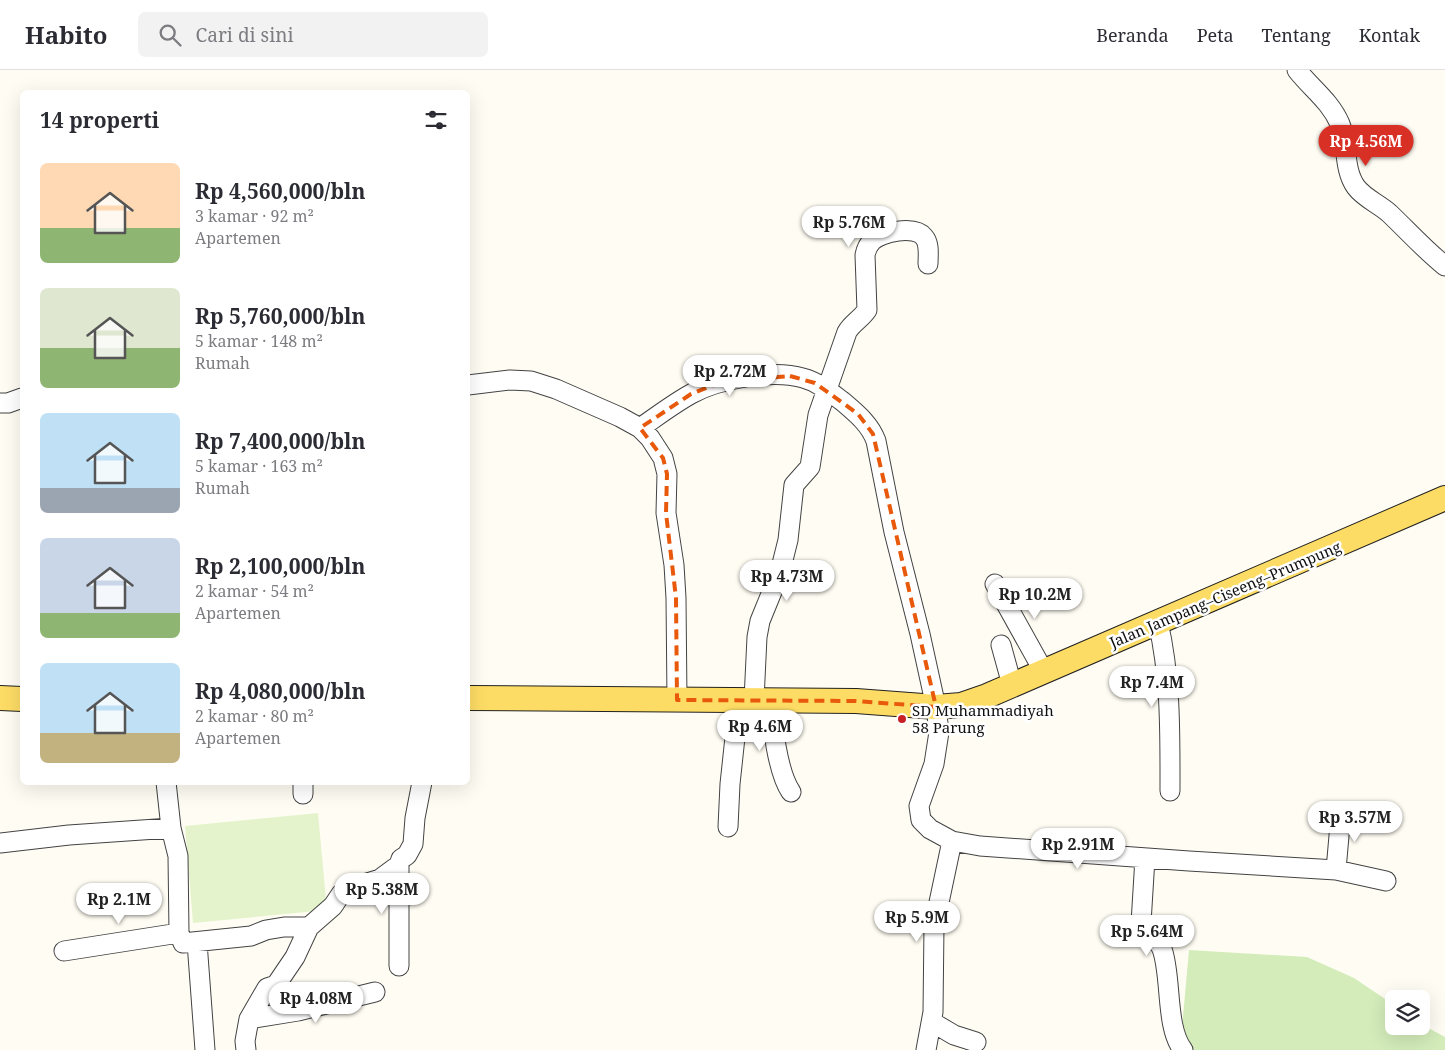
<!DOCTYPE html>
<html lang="id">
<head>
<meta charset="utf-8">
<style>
  :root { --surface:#fff; --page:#f2f2f3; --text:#2b2b33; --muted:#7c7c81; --line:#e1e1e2; --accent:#d93025 }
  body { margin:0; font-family:"Noto Serif",serif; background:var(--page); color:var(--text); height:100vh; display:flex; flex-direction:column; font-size:19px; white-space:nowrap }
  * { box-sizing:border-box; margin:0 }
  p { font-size:16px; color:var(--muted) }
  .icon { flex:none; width:28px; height:28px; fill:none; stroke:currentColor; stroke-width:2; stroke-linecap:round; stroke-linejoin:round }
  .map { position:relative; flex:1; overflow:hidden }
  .sheet { position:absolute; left:20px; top:20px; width:450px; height:695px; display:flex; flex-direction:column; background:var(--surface); border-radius:8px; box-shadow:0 5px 20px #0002 }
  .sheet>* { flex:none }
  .buttons { position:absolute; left:1385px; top:920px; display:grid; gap:10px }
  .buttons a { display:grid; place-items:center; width:45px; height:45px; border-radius:8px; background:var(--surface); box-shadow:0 5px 20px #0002; font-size:25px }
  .price { position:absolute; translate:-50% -42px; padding:0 11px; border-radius:18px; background:#fff; color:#222; font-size:16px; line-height:32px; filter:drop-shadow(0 1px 2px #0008) }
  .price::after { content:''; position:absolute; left:50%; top:30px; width:15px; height:11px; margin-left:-8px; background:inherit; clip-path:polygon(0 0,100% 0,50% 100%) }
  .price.current { background:var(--accent); color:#fff }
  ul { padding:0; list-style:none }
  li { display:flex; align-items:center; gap:15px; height:125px; padding:0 20px }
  li span { display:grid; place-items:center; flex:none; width:140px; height:100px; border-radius:8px; color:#555 }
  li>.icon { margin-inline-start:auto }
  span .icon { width:60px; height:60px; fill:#fffc; stroke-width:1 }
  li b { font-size:21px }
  h2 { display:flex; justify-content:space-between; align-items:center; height:60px; padding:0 20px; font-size:21px }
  header { display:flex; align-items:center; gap:30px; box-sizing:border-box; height:70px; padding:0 25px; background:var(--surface); border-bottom:1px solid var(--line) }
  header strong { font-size:24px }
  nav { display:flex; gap:28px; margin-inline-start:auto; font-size:18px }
  .search { width:350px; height:45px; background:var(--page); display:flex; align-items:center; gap:12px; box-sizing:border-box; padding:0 18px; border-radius:8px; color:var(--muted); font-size:19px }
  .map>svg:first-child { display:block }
  .green { fill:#d3ecba }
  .pitch { fill:#e4f3cc }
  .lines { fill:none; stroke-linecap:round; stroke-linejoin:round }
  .minor-casing { stroke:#434343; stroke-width:21 }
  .major-casing { stroke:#212121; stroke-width:26 }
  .minor { stroke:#fff; stroke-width:19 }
  .major { stroke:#fddc65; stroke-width:24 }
  .marked { fill:none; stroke:#e8590c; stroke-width:4; stroke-dasharray:10 6; stroke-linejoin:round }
  .poi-dot { fill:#c72125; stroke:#fff; stroke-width:2 }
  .labels { text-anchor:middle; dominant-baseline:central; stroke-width:5; stroke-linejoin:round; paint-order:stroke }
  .street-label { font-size:15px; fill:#101010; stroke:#fff }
  .poi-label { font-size:15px; fill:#101010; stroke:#fff; text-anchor:start }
</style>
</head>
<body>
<header>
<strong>Habito</strong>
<div class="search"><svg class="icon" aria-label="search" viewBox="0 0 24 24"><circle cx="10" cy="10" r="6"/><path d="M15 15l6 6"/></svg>Cari di sini</div>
<nav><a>Beranda</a><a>Peta</a><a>Tentang</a><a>Kontak</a></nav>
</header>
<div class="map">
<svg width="1445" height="980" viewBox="0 0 1445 980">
  <rect width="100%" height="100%" fill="#fffdf3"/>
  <path class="green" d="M1189,880L1307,887L1354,908L1394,935V956H1421V954L1445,967V980H1180Z"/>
  <path class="pitch" d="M318,743L327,840L193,853L185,756Z"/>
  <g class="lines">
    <g class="minor-casing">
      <path id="minor" d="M1297,0C1312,19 1330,31 1340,54C1348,73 1343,99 1356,117C1364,128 1379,134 1389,143C1408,161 1425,180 1445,196
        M468,315L510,310L531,311L556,319L620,347L640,358L650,368L663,388L667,404L666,443L674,495L676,528L677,630
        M0,333H8L22,328
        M640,358C656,347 673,334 691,324C718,309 772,299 803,308C818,312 830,322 842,331C856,343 870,354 876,371L894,462L920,564L936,637L939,662L934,694L919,736L921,750L930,759L952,771L980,776L1189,791L1336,800L1386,811
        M995,514L1044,602
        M1158,552C1171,608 1170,664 1170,721
        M1001,575L1012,615
        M754,630L757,567L760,551L780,502L788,470L794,415L810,397L818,345L847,262C852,253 861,249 867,240L865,185C866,180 868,175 872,171C881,162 915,155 924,167C930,174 928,185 928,194
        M772,630C771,653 778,703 791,722
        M166,712L171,758L178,786L179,863L183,873L251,866L266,860L284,857H309
        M303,724V712
        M728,757L730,714L739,630
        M0,773L69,765L171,758
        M1145,788L1141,853C1145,865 1158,868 1162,879C1172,906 1165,957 1183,980
        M1336,800L1341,743
        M197,872L205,980
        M64,881L179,863
        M399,896V795
        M249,949L298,941L375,922
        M932,952L954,965L976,972
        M246,980L245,971L249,949L267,918L276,915L295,887L309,857L333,836L341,824L351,818L380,809L399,795L401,789L407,785L413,774L415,748L422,712
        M926,980L933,942L934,856L952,771"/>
    </g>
    <g class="major-casing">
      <path id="major" d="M0,628L22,629
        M468,628L856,631L936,637L961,635L987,626L1445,428"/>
    </g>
    <use href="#minor" class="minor"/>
    <use href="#major" class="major"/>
  </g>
  <path class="marked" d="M790,306L815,313L858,344L873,364L936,637L856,631L677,630L676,528L666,443L667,404L663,388L640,358L691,324L723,311Z"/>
  <circle class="poi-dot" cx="902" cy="649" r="5"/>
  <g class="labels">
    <g class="street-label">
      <text transform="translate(1225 524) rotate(-23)">Jalan Jampang–Ciseeng–Prumpung</text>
    </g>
    <g class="poi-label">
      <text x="912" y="640">SD Muhammadiyah<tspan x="912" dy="17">58 Parung</tspan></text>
    </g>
  </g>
</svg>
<div class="buttons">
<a><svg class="icon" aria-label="layers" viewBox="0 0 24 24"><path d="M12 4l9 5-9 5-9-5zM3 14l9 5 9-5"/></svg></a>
</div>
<b class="price current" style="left:1366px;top:97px">Rp 4.56M</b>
<b class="price" style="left:849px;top:178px">Rp 5.76M</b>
<b class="price" style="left:730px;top:327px">Rp 2.72M</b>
<b class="price" style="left:787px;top:532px">Rp 4.73M</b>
<b class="price" style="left:1035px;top:550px">Rp 10.2M</b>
<b class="price" style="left:1152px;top:638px">Rp 7.4M</b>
<b class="price" style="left:760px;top:682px">Rp 4.6M</b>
<b class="price" style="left:1355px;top:773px">Rp 3.57M</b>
<b class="price" style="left:1078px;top:800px">Rp 2.91M</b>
<b class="price" style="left:382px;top:845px">Rp 5.38M</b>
<b class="price" style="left:119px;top:855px">Rp 2.1M</b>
<b class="price" style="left:917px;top:873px">Rp 5.9M</b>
<b class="price" style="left:1147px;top:887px">Rp 5.64M</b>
<b class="price" style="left:316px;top:954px">Rp 4.08M</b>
<section class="sheet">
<h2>14 properti<svg class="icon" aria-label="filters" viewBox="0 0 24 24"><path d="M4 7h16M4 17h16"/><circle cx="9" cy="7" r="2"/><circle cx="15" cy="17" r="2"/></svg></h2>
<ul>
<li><span style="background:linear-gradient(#ffd9b3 65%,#8fb573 0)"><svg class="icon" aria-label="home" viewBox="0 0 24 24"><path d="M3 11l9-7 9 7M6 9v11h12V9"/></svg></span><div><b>Rp 4,560,000/bln</b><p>3 kamar · 92 m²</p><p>Apartemen</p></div></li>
<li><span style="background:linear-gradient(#dfe7d0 60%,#8fb573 0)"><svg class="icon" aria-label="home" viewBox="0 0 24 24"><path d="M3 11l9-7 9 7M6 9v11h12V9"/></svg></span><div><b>Rp 5,760,000/bln</b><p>5 kamar · 148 m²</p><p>Rumah</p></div></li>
<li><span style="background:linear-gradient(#bfe0f5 75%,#9aa5b1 0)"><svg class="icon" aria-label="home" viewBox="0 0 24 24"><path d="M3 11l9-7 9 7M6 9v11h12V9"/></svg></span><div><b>Rp 7,400,000/bln</b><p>5 kamar · 163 m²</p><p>Rumah</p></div></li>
<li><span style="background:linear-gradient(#c9d6e8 75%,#8fb573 0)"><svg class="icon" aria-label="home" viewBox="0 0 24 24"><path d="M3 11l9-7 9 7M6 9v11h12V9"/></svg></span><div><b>Rp 2,100,000/bln</b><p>2 kamar · 54 m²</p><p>Apartemen</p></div></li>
<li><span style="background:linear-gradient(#bfe0f5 70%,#c2b280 0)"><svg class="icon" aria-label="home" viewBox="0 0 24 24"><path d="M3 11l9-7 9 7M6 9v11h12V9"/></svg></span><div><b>Rp 4,080,000/bln</b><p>2 kamar · 80 m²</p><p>Apartemen</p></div></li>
</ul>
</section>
</div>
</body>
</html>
